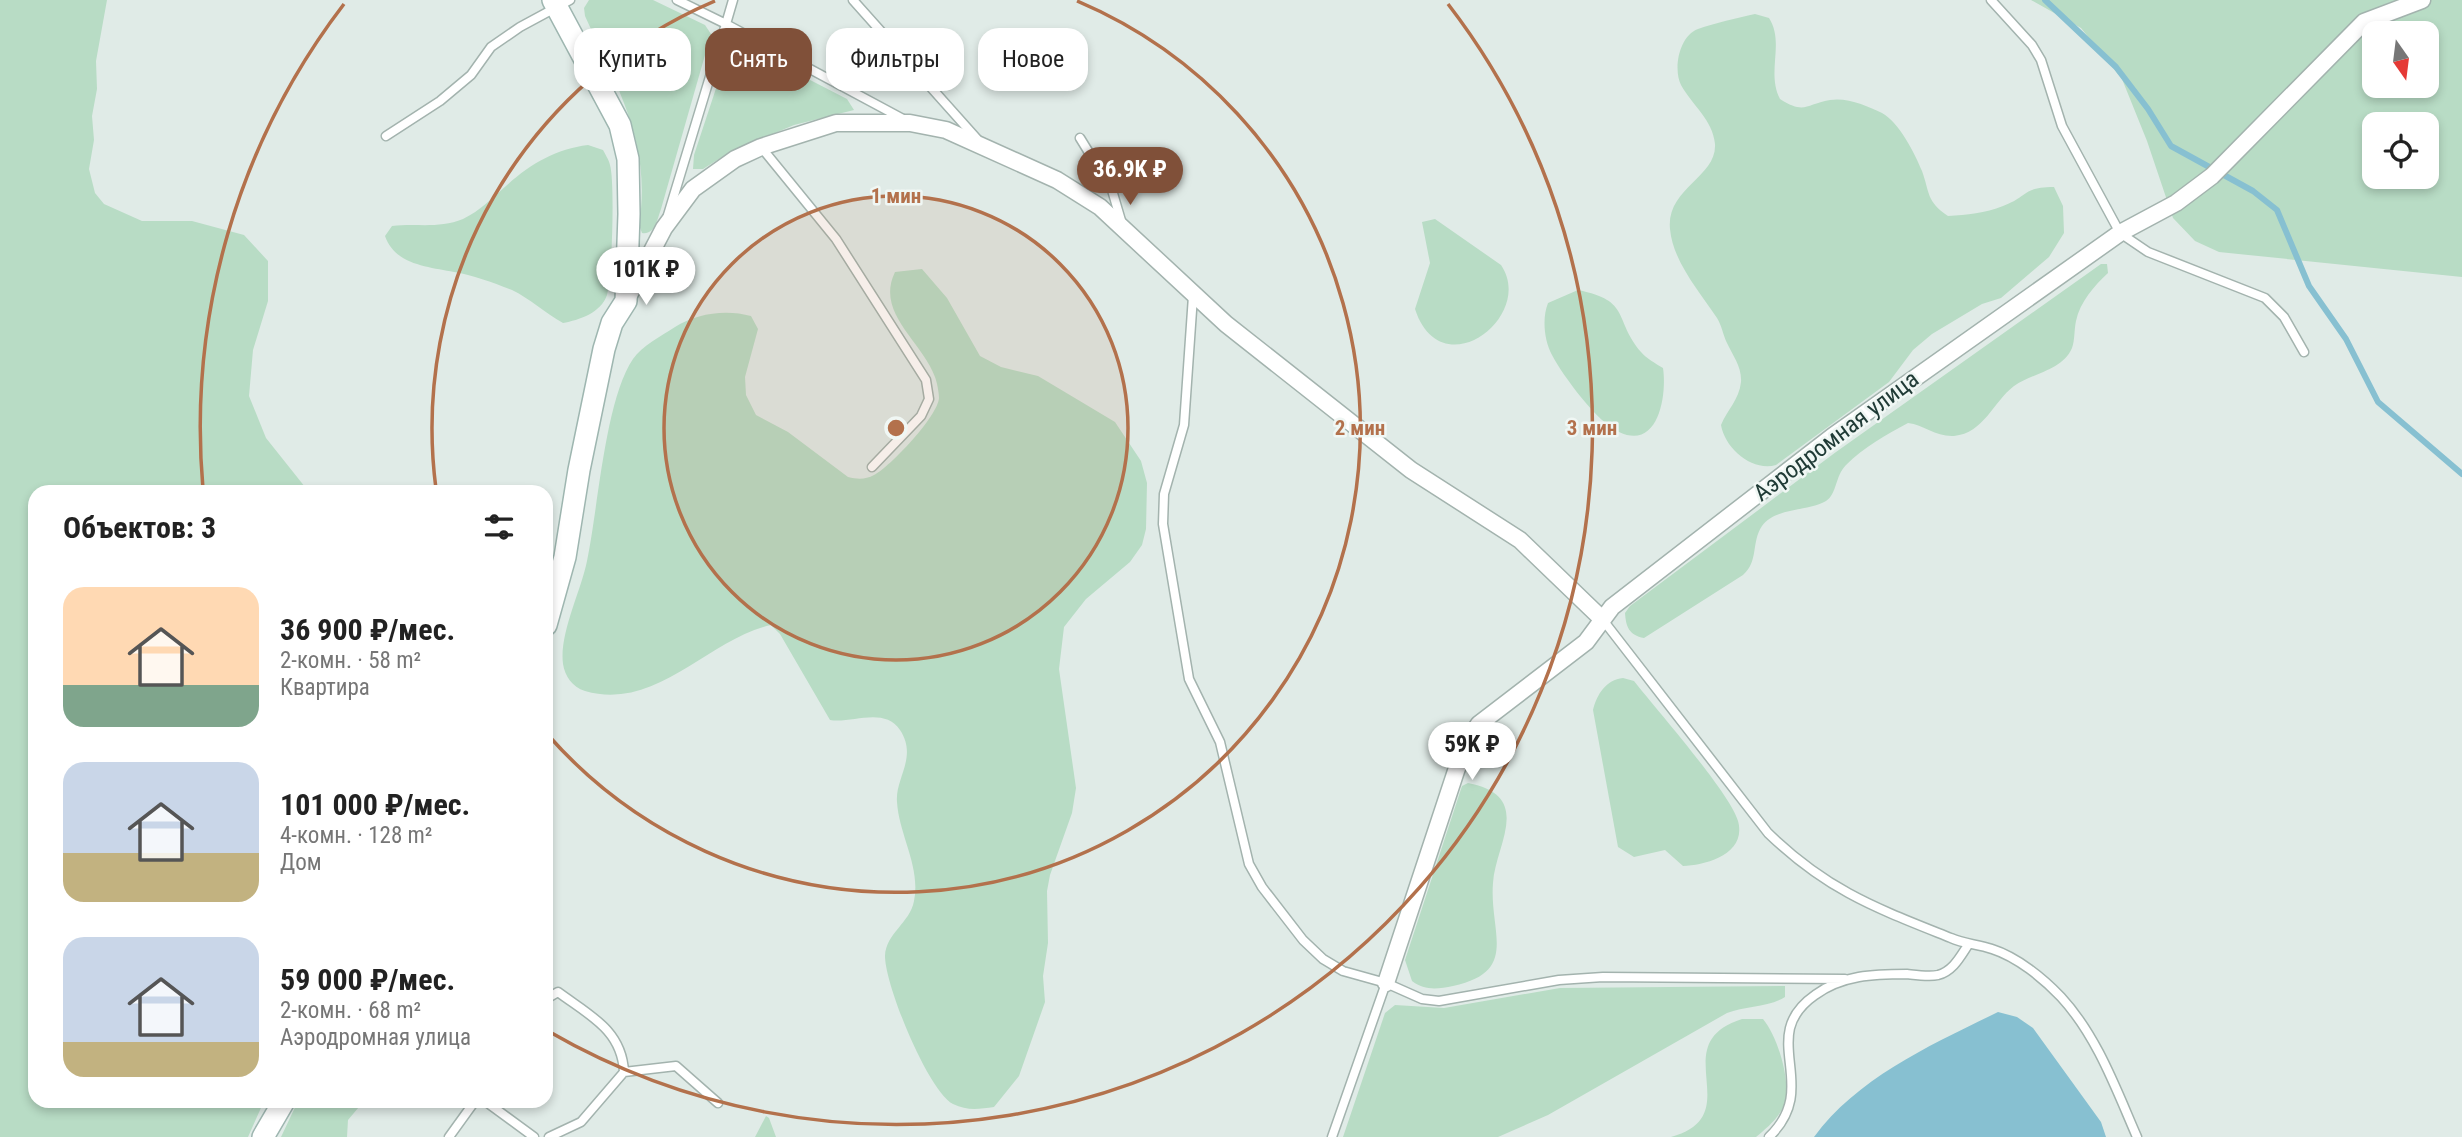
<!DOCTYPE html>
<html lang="ru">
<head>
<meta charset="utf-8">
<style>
  :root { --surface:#fff; --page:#f2f2f2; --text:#222; --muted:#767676; --accent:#805039 }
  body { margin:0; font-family:"Roboto Condensed",sans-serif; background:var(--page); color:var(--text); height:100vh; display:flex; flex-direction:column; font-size:26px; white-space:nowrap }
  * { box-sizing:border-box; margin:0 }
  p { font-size:23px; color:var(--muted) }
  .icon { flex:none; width:38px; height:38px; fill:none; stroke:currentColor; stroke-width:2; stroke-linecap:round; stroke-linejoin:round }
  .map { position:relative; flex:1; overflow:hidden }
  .panel { position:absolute; left:28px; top:485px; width:525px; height:623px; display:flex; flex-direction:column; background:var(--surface); border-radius:21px; box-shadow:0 4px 10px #0003 }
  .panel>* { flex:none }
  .top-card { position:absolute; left:574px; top:28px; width:665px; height:63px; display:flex; gap:14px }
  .needle { width:46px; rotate:166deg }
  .fabs { position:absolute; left:2362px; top:21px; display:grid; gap:14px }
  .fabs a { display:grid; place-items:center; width:77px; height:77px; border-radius:14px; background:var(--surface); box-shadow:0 4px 10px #0003; font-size:35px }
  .price { position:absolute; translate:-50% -60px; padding:0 16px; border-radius:24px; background:#fff; color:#222; font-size:23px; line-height:46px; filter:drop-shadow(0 2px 4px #0008) }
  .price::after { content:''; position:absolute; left:50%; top:42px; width:21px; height:16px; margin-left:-10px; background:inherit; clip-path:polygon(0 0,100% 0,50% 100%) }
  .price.on { background:var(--accent); color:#fff }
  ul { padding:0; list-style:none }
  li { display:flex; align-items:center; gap:21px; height:175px; padding:0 35px }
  li span { display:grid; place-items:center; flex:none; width:196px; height:140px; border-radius:21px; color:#555 }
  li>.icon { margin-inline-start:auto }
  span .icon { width:84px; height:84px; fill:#fffc; stroke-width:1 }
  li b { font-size:30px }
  h2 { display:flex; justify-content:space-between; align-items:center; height:84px; padding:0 35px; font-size:30px }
  .chip { padding:0 24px; border-radius:21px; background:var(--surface); box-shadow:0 4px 10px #0003; font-size:24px; line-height:63px }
  .chip.on { background:var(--accent); color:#fff }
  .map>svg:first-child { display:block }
  .green { fill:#b8dcc5; fill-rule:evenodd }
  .water { fill:#87c0d1 }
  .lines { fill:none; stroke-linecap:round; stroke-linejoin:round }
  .stream { stroke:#87c0d1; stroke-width:6 }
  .lane-casing { stroke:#a3b3ae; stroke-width:11 }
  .street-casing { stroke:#a3b3ae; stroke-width:19 }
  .secondary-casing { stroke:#9eb6b0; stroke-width:24 }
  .lane { stroke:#fff; stroke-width:8 }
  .street { stroke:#fff; stroke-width:16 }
  .secondary { stroke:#fff; stroke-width:21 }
  .ring { fill:none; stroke:#b3714c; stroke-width:3.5 }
  .labels { text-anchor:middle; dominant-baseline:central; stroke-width:5; stroke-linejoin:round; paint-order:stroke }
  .street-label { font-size:24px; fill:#203b36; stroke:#f0f7f4 }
  .centre { fill:#b3714c; stroke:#f0f7f4; stroke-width:3.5 }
  .ring-label { font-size:21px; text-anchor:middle; font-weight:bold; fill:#b3714c; stroke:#f0f7f4; stroke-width:5; stroke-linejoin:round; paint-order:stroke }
</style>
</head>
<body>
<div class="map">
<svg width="2462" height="1137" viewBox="0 0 2462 1137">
  <rect width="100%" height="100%" fill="#e0ebe7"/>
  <path class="green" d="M0,0H107L96,61L97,89L92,116L94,140L89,169L95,193L104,204L142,221H192L244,235L268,261V301L253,350L249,396L266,438L309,492H35V1101H264L248,1137H0Z
    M589,0H653L705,25L711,34L661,209C657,220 655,235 642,233L639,225C652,142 617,88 585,16L584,8Z
    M2031,0H2462V277L2219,252L2195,241L2173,218L2147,141L2122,79L2081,28ZM2375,33H2427V86H2375ZM2375,124H2427V177H2375Z
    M1755,14L1769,18C1785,43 1766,72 1780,99C1805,115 1806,104 1830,100C1847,97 1868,106 1882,113C1899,122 1915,154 1922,171C1930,193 1926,201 1948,216C1967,215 1985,213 2003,206C2028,197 2022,187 2054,187L2063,206L2064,233L2049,257L2001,298L1982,304L1932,334L1913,350L1889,382L1776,465C1753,472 1725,449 1721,425C1727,410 1739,400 1741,382C1742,367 1733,356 1727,343C1723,335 1722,326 1717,318C1700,292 1673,262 1670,229C1666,188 1717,177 1715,144C1713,120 1692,105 1681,85C1673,69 1679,36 1698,29C1715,23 1737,18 1755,14Z
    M731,43H738L847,99L854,110L794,125L730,152L703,169H693L694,155Z
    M588,145L603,150C605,154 609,160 610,165C615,182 612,278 607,295C601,313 579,320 563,323C545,313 529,298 512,290C494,283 473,275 454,272C429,267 395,265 385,236L392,226C417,223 439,229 463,219C481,210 491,199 506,186C530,164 556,149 588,145Z
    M1435,219L1501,265C1536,316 1441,389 1415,309L1430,263L1422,222Z
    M2101,264H2107L2108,273C2094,286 2080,302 2076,321C2074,330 2075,340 2072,348C2062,371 2032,373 2014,386C1993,402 1984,433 1954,436C1936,437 1924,425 1908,423C1886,435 1864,447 1846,465C1835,476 1837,494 1826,501C1807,512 1776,507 1762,526C1751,542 1759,561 1743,575L1644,638C1629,635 1626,627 1625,613L1630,606L1836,452Z
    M922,269L947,298L980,356L1001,367L1038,376L1115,422L1141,461L1147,483L1146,529L1142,545L1130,562L1086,599L1064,627L1059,669L1076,788L1072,813L1050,875L1047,891L1048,943L1043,976L1045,1002L1019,1076L994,1107C979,1109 967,1111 953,1104C928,1091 885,985 885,956C886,933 910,923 914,901C921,867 899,835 897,802C895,778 918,757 900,730C884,706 851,724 830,720L780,634L771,625C708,639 656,712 585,691C572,687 565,676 563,664C559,634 581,591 587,561C598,509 605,400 633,359C642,346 661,336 675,327C696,313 727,309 751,316L758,329L745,377L746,395L756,415L788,432L848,477C857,479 865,480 874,475C890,467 938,416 939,398C939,393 937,382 935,377C922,341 875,313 895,272Z
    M1578,290C1632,301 1613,319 1641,352C1647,359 1655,363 1663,368C1667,394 1659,451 1619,432C1598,423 1563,376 1552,355C1544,340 1542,318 1548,303Z
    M1623,678L1634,681C1656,709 1730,793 1738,821C1747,854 1706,865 1683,866L1665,850L1634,857L1618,847L1593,710C1597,694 1606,680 1623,678Z
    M1468,783C1535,796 1495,845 1493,883C1489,932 1520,972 1453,986C1438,989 1425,991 1412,981L1405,960L1462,786Z
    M1785,986V997C1769,1007 1745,1006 1727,1013L1548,1115L1498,1137H1343L1385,1013L1395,1005L1444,1008L1560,988Z
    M1742,1019H1763C1777,1036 1789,1075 1786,1098C1783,1115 1768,1127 1756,1137H1671C1750,1115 1663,1044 1742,1019Z
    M298,1101H364L348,1120L347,1137H281Z
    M766,1116L769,1118L776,1137H755Z"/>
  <path class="water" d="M1998,1012L2017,1017L2033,1028L2101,1122L2106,1137H1814C1858,1077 1933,1044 1998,1012Z"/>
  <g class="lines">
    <path class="stream" d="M2045,0L2116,67L2148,109L2171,146L2253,191L2277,210L2309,286L2346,339L2378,402L2462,474"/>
    <g class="lane-casing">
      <path id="lane" d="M733,0L726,24L905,120
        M853,0L977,139
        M1991,0L2032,45L2041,60L2062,126L2120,233L2148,252L2265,298L2284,317L2304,352
        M386,136L440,101L471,75L491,47L520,27L570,0
        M1080,138L1112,190L1122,224
        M761,147L836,239L926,380L929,399L921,416L872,467
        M668,215L726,24L677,0
        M1193,296L1184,425L1164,494L1163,524L1189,679L1220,742L1249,864L1262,887L1303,940L1323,959L1343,971L1386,983L1422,999L1439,1001L1559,980L1603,977L1845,979
        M1603,620L1768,833C1828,891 1876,908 1951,938C1964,944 1978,944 1992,949C2017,957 2043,978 2061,997C2097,1036 2116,1089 2137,1137
        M546,999L558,992C589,1015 622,1030 624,1072L581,1122L549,1137
        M624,1072L676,1066L718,1103
        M485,1101L534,1137
        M449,1137L475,1101
        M1332,1137L1386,983
        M1769,1137C1823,1085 1755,1037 1815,995C1842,975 1874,974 1907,974C1916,975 1929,977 1938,975C1953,971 1960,957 1968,945"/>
    </g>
    <g class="street-casing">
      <path id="street" d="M628,297L664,228L693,189L735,159L761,147L836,123H910L946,130L1057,180L1100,207L1226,324L1411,470L1520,540L1601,618
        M1386,983L1456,771L1467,742L1479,724L1586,642L1612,607L1833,436L2120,233L2176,203L2212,176L2364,22L2422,0"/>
    </g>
    <g class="secondary-casing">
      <path id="secondary" d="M546,625L565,557L579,470L604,349L612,323L626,301L629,214L628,159L620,125L553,0
        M263,1137L284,1101"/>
    </g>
    <use href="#lane" class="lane"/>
    <use href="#street" class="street"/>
    <use href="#secondary" class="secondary"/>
  </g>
  <circle cx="896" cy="428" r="232" fill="#b3714c" fill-opacity=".12"/>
  <g class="ring">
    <circle cx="896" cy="428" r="232"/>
    <path d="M436 489A464 464 0 0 1 715 1M1077 1A464 464 0 1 1 548 735"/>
    <path d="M203 489A696 696 0 0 1 344 4M1448 4A696 696 0 0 1 548 1031"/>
  </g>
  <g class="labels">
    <g class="street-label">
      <text transform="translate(1836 436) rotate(-37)">Аэродромная улица</text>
    </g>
  </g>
  <circle cx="896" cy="428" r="10" class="centre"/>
  <g class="ring-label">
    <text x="896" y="203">1 мин</text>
    <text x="1360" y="435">2 мин</text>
    <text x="1592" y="435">3 мин</text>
  </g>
</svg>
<div class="fabs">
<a><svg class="needle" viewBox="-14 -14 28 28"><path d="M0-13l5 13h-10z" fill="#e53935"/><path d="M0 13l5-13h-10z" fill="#767676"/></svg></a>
<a><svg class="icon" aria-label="locate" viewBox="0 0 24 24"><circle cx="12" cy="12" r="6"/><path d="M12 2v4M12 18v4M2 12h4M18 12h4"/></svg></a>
</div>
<b class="price on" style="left:1130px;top:207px">36.9K ₽</b>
<b class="price" style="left:646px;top:307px">101K ₽</b>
<b class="price" style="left:1472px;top:782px">59K ₽</b>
<div class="top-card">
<a class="chip">Купить</a>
<a class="chip on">Снять</a>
<a class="chip">Фильтры</a>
<a class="chip">Новое</a>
</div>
<section class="panel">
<h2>Объектов: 3<svg class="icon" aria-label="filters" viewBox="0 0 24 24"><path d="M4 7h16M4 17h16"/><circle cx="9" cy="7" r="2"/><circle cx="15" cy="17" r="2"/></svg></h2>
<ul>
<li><span style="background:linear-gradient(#ffd9b3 70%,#7fa58c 0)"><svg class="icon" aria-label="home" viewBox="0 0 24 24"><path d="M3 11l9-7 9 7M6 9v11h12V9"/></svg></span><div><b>36 900 ₽/мес.</b><p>2-комн. · 58 m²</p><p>Квартира</p></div></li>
<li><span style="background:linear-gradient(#c9d6e8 65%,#c2b280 0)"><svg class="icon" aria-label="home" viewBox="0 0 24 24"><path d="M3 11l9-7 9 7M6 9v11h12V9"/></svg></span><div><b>101 000 ₽/мес.</b><p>4-комн. · 128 m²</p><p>Дом</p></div></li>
<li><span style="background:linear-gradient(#c9d6e8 75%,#c2b280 0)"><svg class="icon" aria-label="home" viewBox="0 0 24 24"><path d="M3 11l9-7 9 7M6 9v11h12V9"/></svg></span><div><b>59 000 ₽/мес.</b><p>2-комн. · 68 m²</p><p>Аэродромная улица</p></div></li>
</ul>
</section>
</div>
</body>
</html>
